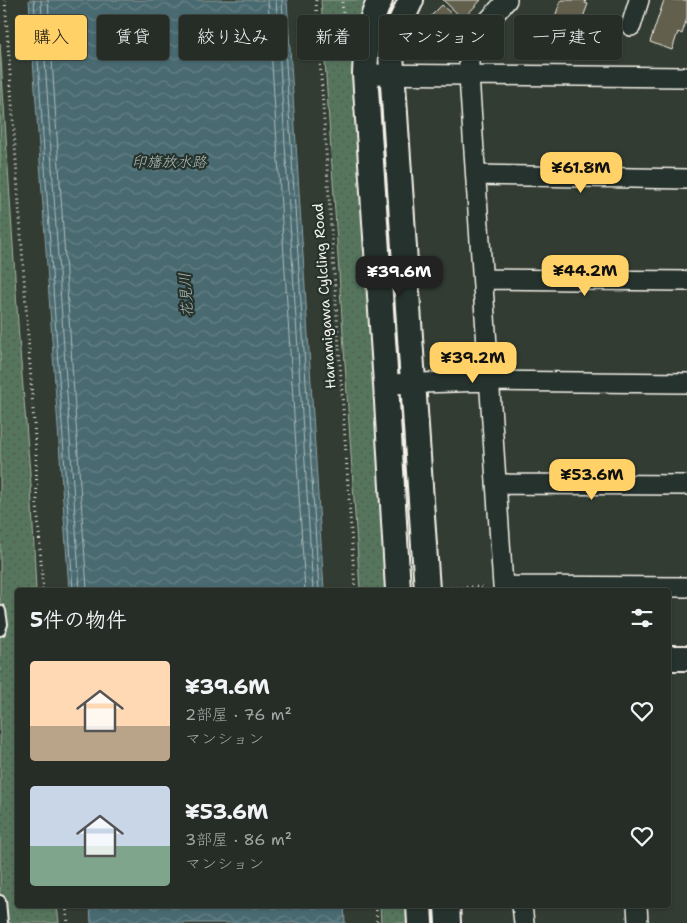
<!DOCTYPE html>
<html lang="ja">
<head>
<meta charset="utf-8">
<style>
  :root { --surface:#262d26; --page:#2e352e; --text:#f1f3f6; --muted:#a4a8a7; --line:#424943; --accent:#ffd166 }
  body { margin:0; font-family:"Shantell Sans","Klee One",sans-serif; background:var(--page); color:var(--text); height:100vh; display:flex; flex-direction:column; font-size:19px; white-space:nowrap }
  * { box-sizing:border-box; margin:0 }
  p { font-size:16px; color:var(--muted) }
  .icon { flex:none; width:28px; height:28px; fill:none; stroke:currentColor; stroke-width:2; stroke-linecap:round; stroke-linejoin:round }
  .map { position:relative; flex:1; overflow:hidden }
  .drawer { position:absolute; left:15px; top:588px; width:656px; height:320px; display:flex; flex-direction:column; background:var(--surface); border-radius:5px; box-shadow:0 1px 4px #0004,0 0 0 1px var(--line) }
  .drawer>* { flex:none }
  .top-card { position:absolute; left:15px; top:15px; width:658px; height:45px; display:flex; gap:10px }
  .price { position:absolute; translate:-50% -42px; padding:0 11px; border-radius:10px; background:var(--accent); color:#111; font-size:16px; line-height:32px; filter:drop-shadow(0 1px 2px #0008) }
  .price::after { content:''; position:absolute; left:50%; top:30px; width:15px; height:11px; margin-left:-8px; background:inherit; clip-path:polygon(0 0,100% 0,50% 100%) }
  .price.on { background:#222; color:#fff }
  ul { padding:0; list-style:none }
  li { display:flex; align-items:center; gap:15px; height:125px; padding:0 15px }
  li span { display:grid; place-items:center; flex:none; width:140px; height:100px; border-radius:5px; color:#555 }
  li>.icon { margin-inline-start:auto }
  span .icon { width:60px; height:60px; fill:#fffc; stroke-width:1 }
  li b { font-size:21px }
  h2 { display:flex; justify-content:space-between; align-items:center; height:60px; padding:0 15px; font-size:21px }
  .pill { padding:0 18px; border-radius:5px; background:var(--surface); box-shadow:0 1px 4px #0004,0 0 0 1px var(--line); font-size:18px; line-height:45px }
  .pill.on { background:var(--accent); color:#111 }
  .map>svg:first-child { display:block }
  .grass { fill:url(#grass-dots); stroke:#a6b3a2 }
  .water { fill:url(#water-waves); stroke:#8ea0a1 }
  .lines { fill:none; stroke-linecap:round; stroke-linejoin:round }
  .shore { stroke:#b0bbb8; stroke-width:1 }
  .building { fill:#645e4d; stroke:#f4f1e8 }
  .service-casing { stroke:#f4f1e8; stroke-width:14 }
  .minor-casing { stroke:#f4f1e8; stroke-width:22 }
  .tertiary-casing { stroke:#f4f1e8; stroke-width:28 }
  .path { stroke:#f4f1e8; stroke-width:3; stroke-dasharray:1 4; stroke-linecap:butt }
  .service { stroke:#26332d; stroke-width:10 }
  .minor { stroke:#26332d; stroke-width:19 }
  .tertiary { stroke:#26332d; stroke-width:24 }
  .labels { text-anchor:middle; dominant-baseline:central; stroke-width:4.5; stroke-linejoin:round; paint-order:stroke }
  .street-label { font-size:14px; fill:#f4f1e8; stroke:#26332d }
  .water-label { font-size:15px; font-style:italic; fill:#b0bbb8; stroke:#26332d }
</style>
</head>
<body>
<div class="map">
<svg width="687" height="923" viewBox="0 0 687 923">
  <defs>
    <pattern id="grass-dots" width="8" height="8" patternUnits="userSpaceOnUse" patternTransform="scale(1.25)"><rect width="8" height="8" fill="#57755d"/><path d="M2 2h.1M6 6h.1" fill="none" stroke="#4f5c50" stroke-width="1.8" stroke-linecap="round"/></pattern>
    <pattern id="water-waves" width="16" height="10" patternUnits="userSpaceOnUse" patternTransform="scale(1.25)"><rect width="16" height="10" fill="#4a6a71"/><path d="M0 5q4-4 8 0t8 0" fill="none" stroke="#658085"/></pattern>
  </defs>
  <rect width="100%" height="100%" fill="#323c33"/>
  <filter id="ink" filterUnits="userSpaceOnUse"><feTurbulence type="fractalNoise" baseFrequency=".02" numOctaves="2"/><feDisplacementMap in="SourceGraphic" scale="10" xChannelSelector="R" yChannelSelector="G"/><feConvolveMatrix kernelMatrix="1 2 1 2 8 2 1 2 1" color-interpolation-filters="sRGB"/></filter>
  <g filter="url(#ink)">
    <path class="grass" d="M321,0H371L360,23L352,74L359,77L392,590H360Z
      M0,43L19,339L31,485L36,590H18V905H57L59,923H0Z
      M383,100L400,353L398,354L394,352L378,103Z
      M380,905H410L412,923H381Z"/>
    <path class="water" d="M29,0H287L324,590H69Z
      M90,905H344L345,923H91Z"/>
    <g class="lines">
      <path class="shore" d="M34,0L73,590
        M41,0L80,590
        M48,0L87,590
        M268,0L305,590
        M276,0L313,590
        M282,0L319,590"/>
    </g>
    <path class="building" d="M443,0H481L463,19Z
      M561,0H586L585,3L588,4L579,28L576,27L570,47L547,39Z
      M664,0H687V18L682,34L678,32L672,50L650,42Z
      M442,5L461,23L439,46L429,36L436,28L427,20Z"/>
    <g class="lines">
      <g class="service-casing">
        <path id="service" d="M0,611L2,624L0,630
          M0,901L2,923"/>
      </g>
      <g class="minor-casing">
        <path id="minor" d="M507,0L469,42V76L503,586L687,587
          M631,26L639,0
          M365,74L687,77
          M476,175L687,179
          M484,279L687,281
          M386,384L489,381L687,383
          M496,484L687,485
          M522,905L524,923
          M637,905L638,923"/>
      </g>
      <g class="tertiary-casing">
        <path id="tertiary" d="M380,0C368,24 366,49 365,74L386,384L398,590
          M411,0L396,32L391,54L427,590
          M669,658H687
          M419,905L420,923
          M447,905L448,923"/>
      </g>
      <path class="path" d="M5,0L36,453L37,503L43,590
        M316,0L355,590
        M320,53L342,50L345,43L342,0
        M446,588L485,587
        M66,905L68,923
        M376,905L377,923"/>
      <use href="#service" class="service"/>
      <use href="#minor" class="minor"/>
      <use href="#tertiary" class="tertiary"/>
    </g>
  </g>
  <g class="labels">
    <g class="street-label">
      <text transform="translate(324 296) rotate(-94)">Hanamigawa Cylcling Road</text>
    </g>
    <g class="water-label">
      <text x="169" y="162">印旛放水路</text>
      <text transform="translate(186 295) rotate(-94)">花見川</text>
    </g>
  </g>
</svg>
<b class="price" style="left:581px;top:194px">¥61.8M</b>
<b class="price" style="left:585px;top:297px">¥44.2M</b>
<b class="price on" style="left:399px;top:298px">¥39.6M</b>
<b class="price" style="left:473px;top:384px">¥39.2M</b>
<b class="price" style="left:592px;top:501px">¥53.6M</b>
<div class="top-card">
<a class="pill on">購入</a>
<a class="pill">賃貸</a>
<a class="pill">絞り込み</a>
<a class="pill">新着</a>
<a class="pill">マンション</a>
<a class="pill">一戸建て</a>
</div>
<section class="drawer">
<h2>5件の物件<svg class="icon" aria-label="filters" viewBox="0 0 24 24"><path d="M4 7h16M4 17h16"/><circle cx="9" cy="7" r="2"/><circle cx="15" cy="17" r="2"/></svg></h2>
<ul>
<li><span style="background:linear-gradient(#ffd9b3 65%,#b9a48a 0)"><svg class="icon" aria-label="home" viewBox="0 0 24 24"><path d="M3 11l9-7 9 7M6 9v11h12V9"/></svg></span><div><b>¥39.6M</b><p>2部屋 · 76 m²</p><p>マンション</p></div><svg class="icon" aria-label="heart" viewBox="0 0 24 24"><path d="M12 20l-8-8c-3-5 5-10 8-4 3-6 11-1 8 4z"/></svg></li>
<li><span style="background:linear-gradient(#c9d6e8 60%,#7fa58c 0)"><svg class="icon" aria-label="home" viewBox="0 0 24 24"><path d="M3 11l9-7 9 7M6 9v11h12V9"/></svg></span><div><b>¥53.6M</b><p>3部屋 · 86 m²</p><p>マンション</p></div><svg class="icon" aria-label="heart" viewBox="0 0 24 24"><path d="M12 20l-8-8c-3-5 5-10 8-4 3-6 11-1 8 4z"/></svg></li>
</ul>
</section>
</div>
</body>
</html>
